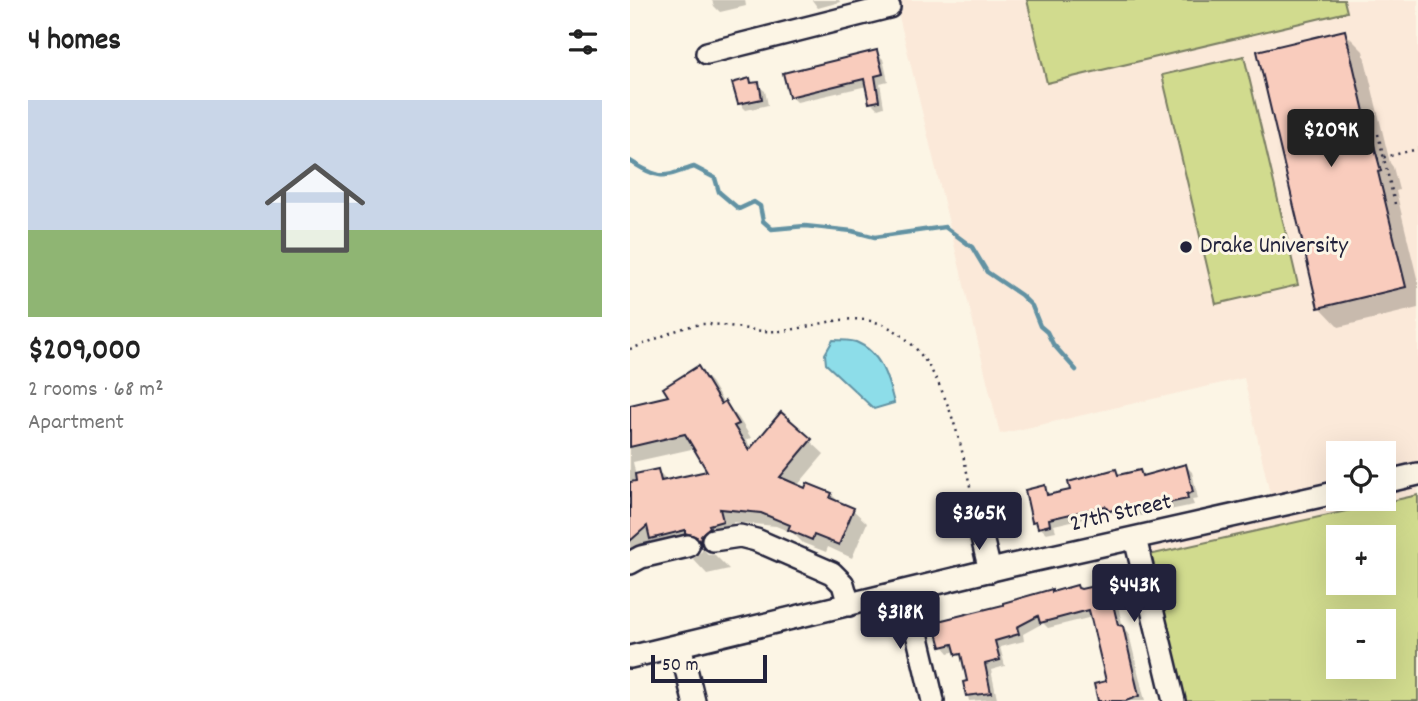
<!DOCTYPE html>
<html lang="en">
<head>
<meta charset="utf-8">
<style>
  :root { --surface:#fff; --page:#f6f6f6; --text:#222; --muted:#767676; --accent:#22223b }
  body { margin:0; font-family:Dekko,sans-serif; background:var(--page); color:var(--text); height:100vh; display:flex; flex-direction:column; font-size:26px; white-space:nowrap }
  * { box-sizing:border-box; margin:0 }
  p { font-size:23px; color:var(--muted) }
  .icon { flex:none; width:38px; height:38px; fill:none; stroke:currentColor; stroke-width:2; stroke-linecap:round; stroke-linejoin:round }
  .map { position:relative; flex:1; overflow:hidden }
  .side { display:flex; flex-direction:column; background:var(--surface); width:630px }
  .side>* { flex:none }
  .buttons { position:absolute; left:696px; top:441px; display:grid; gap:14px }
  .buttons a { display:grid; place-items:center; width:70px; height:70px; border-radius:0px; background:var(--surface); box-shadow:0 7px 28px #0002; font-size:35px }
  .scale { position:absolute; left:21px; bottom:18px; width:116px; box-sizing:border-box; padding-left:7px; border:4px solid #22223b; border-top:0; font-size:19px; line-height:24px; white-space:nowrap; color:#22223b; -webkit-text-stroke:5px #fcf5e5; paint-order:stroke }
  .price { position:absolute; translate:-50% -60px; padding:0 16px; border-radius:7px; background:var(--accent); color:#fff; font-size:23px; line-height:46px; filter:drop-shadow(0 2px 4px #0008) }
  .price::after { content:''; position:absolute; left:50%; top:42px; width:21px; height:16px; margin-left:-10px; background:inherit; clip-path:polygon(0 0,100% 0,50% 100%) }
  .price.on { background:#222; color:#fff }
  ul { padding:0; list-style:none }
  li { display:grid; align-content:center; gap:14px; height:371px; padding:0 28px }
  li span { display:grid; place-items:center; height:217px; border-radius:0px; color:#555 }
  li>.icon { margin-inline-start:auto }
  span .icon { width:126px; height:126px; fill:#fffc; stroke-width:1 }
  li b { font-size:30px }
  h2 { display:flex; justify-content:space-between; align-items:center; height:84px; padding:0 28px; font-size:30px }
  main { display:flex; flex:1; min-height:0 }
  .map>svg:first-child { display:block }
  .built { fill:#fbe9d9; fill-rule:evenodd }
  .green { fill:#d1db8e; stroke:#7a7e64; stroke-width:2; fill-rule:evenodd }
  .water { fill:#8ddde9; stroke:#6292a3; stroke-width:2 }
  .shadow { fill:#0003; fill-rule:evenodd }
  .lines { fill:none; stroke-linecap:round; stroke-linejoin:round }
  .stream { stroke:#6292a3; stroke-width:4.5 }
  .building { fill:#f9ccbd; stroke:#22223b; stroke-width:2 }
  .minor-casing { stroke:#22223b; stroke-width:26 }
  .path { stroke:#22223b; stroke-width:2.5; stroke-dasharray:2 5; stroke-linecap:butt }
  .minor { stroke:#fcf5e5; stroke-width:21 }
  .poi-dot { fill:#22223b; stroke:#fcf5e5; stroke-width:2.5 }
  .labels { text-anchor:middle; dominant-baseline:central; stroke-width:6; stroke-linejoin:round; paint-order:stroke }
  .poi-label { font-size:24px; fill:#22223b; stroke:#fcf5e5; text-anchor:start }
  .street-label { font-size:24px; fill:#22223b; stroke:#fcf5e5 }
</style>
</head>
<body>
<main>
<section class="side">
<h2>4 homes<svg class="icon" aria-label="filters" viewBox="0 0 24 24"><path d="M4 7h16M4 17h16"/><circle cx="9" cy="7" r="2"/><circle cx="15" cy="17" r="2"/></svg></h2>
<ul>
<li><span style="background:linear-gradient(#c9d6e8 60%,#8fb573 0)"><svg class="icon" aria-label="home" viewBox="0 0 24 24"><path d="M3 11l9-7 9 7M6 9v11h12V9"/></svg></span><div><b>$209,000</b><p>2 rooms · 68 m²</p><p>Apartment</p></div></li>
</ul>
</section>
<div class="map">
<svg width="788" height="701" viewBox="0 0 788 701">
  <rect width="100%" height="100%" fill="#fcf5e5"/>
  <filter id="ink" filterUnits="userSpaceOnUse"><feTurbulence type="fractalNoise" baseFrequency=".0143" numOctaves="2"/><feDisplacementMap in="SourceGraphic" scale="14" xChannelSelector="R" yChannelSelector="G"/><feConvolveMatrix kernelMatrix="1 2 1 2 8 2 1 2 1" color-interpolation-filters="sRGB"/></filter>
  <g filter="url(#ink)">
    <path class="built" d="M265,0H788V701H552L517,554L525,544L645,517L614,378L370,434ZM709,453H754V499H709ZM709,537H754V583H709ZM709,621H754V667H709Z"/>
    <path class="green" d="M397,0H714L717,12L417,83Z
      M614,56L668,285L586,304L532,75Z
      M788,495V701H555L519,555ZM709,537H754V583H709ZM709,621H754V667H709Z"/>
    <path class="water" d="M203,340C210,340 219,340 226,342C251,352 258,379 264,403L244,409L196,364L195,354Z"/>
    <path class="shadow" d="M82,0H115L116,6L90,12L84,6Z
      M182,0H209L210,2L188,8Z
      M714,32L733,51L760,163L763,167L769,190L766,191L788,282V308L709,327L690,307Z
      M246,52L253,59L258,81L250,83L254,107L248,109L241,102L237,86L167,102L161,96Z
      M120,80L135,91L138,105L116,110L109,103Z
      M68,369L81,382L94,404L108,417L121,438L116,440L122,449L152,415L194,454L167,486L201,494L211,504L223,510L237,523L222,558L198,547L196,552L173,543L163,533L146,526L103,522L106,535L84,548L83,552L68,543L35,551L26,542L0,567V407L41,397ZM66,448L80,472L38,481L28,471L6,476L3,462Z
      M556,466L562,472L568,499L562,500L564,505L500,518L497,515L487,517L481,512L424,525L426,531L416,533L404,522L414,487L421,496L442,491L486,471L491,476L510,472L515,477Z
      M72,548L78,554L85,555L99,569L77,574L63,559L72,551Z
      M478,585L490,595L492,605L488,606L493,627L499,634L515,701H470L478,682L462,617L418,628L413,623L393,634L394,641L370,647L375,666L361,670L367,699L339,701L335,683L339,682L334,660L327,651L319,653L313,646L423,593Z"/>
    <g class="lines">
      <path class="stream" d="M0,161C31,180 31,178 64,167L85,178L89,192L109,209L124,202L130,206L133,221L142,229L175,226L222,231L245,237L315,227L342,247L357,272L391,295L402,306L410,326L417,332L423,344L446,370"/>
    </g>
    <path class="building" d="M715,30L742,146L744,145L751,171L748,172L776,287L688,308L627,51Z
      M247,50L253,74L245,76L249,101L239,103L234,79L159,97L153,73Z
      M120,78L121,83L129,82L132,99L108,104L102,83Z
      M68,366L91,404L95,401L109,424L104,426L119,450L151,412L182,439L150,477L175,488L177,483L202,493L200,498L224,508L209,545L184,535L182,540L158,530L160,525L131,513L90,509L93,521L79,525L80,527L71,535L70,541L67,537L55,533V530L20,539L17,526L0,541V482L6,481L5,474L28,469L31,481L77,471L55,434L0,447V405L38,396L33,388Z
      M556,464L563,492L557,494L558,499L492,512L491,508L479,511L475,506L419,519L420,525L408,528L406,521L402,522L395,490L415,485L417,495L440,490L438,482L486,469L488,475L510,470L512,476Z
      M478,583L479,588L484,587L486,599L482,600L488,625L493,626L509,696L496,701H468L464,684L476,681L459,610L410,623L408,616L387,627L389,634L365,641L370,660L355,664L361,693L336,696L333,682L337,681L331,654L326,655L323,644L311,647L304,622L373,605V603L422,589V592L447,585L448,588L451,589Z"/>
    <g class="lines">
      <g class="minor-casing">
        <path id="minor" d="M77,53L259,7
          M754,482L788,474
          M325,513L345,508L360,571
          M505,538L544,701
          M83,540L110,536L126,540L202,573L213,584L219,605
          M0,563L11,557L58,546
          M277,591L303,701
          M50,645L64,701
          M0,657L378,566L709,492"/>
      </g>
      <path class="path" d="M748,134L765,204
        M747,159L788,149
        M0,349C23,342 52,324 76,324C100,324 125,333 150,331C178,329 206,316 235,320C306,329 329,433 341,491"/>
      <use href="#minor" class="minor"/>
    </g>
  </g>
  <circle class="poi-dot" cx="556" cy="247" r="7"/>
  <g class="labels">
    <g class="poi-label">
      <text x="570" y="247">Drake University</text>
    </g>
    <g class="street-label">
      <text transform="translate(491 514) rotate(-13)">27th Street</text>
    </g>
  </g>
</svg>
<div class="buttons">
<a><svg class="icon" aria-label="locate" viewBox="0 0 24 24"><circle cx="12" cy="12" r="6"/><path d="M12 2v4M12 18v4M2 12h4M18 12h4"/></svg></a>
<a>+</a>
<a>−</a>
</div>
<div class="scale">50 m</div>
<b class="price on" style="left:701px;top:169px">$209K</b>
<b class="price" style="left:349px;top:552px">$365K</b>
<b class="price" style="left:504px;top:624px">$443K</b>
<b class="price" style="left:270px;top:651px">$318K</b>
</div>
</main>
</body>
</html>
